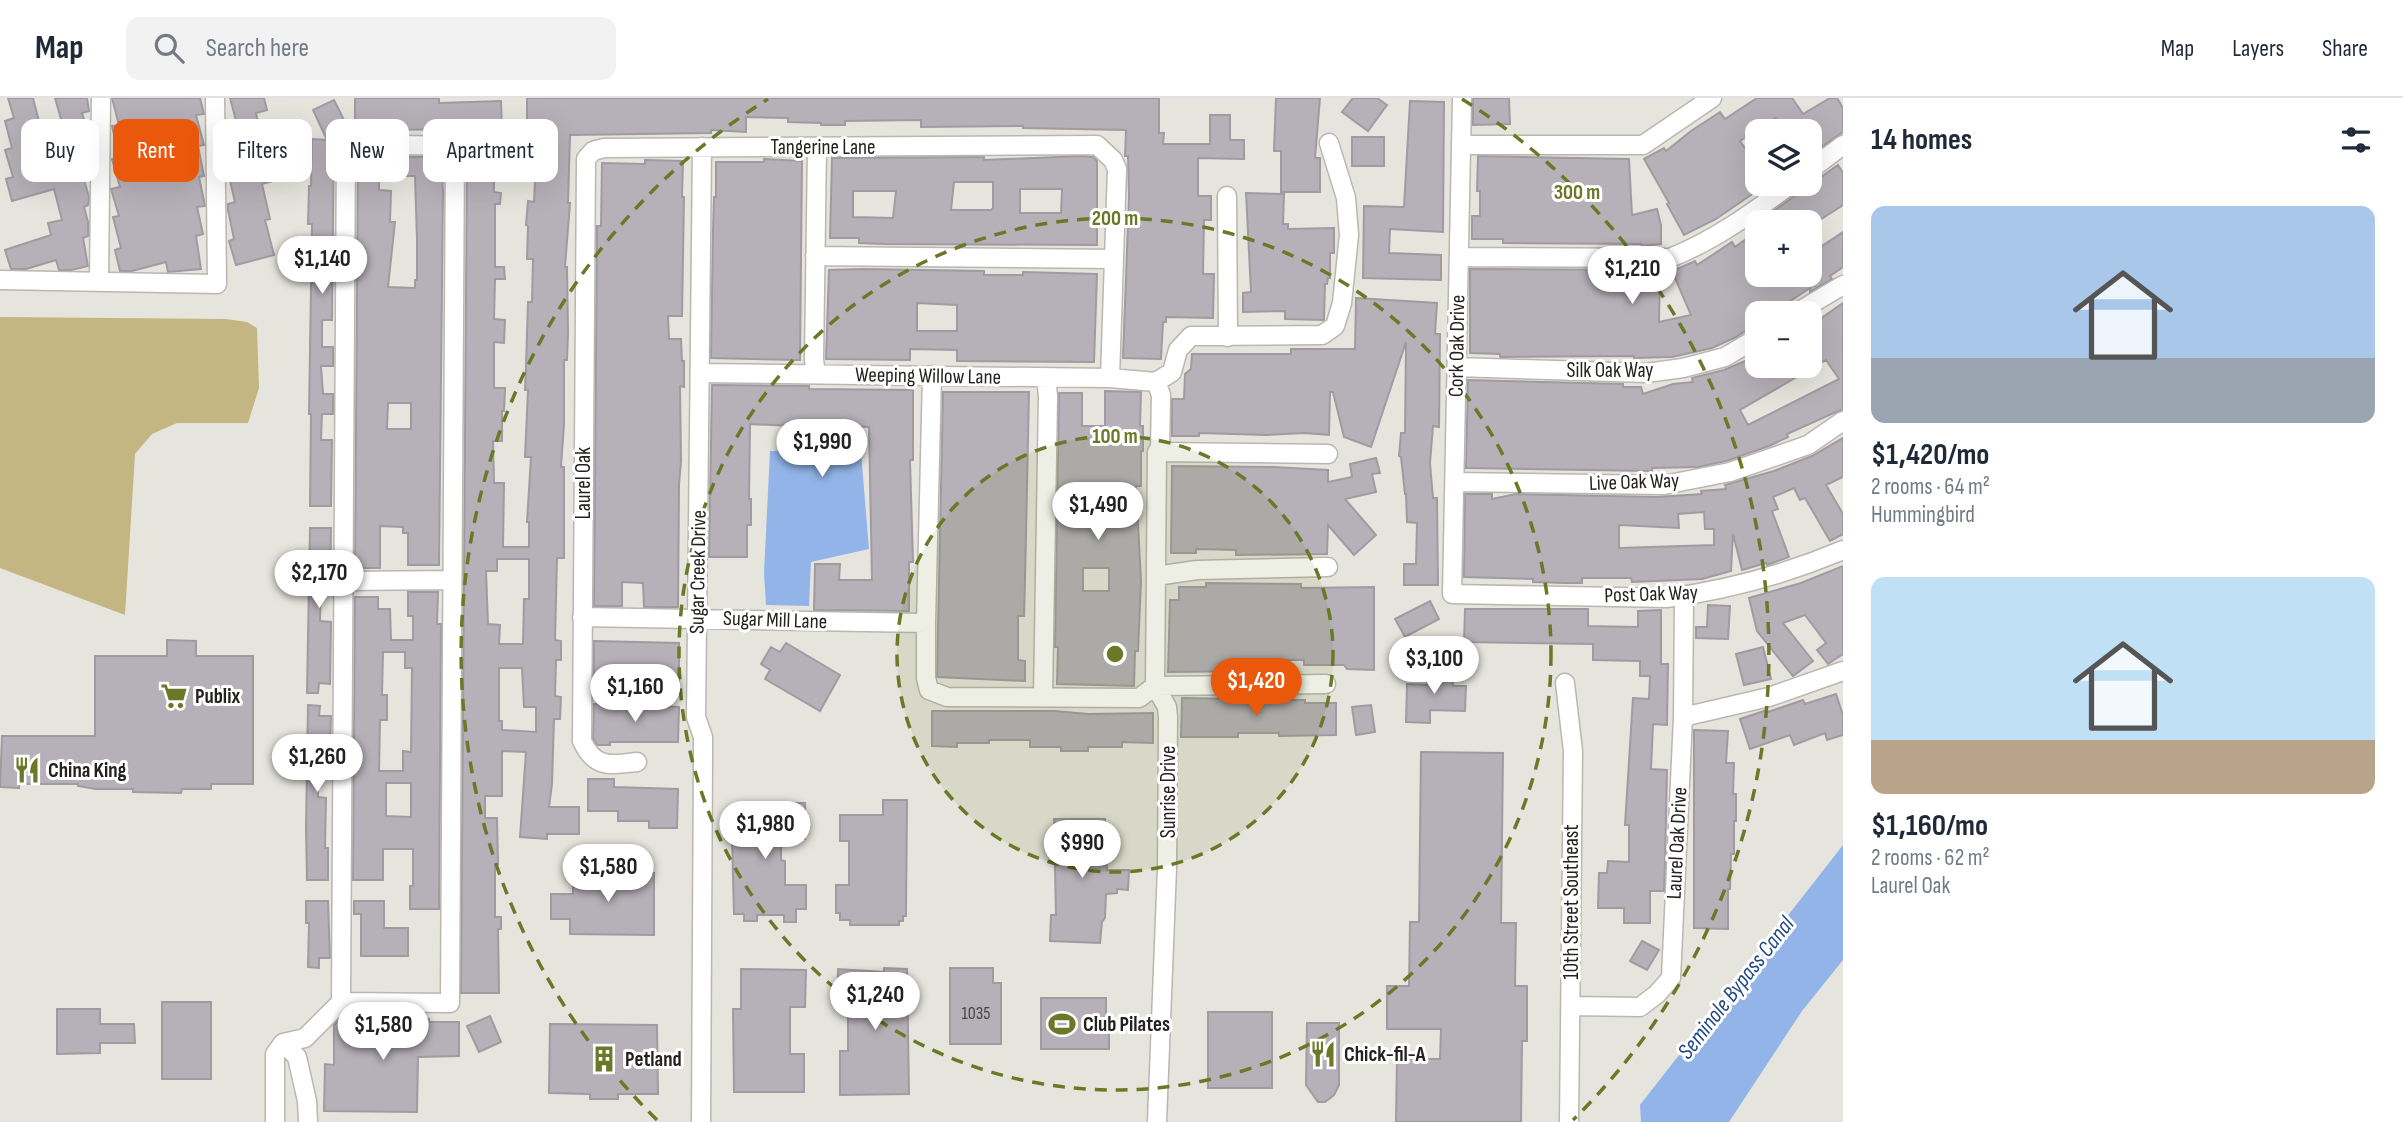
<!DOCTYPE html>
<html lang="en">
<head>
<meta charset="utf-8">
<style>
  :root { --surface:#fff; --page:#f2f2f3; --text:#1f2937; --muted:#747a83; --line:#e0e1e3; --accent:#ea580c }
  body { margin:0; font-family:"Sofia Sans Condensed",sans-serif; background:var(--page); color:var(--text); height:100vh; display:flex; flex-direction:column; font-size:26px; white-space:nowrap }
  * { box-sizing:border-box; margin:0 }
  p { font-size:23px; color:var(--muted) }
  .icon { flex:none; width:38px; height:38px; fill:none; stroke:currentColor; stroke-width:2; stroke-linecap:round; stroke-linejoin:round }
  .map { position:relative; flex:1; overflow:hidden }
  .sheet { display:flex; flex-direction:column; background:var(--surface); width:560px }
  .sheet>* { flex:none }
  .top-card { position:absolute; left:21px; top:21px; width:665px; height:63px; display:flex; gap:14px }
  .fabs { position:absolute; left:1745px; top:21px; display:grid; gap:14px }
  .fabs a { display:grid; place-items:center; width:77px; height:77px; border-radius:14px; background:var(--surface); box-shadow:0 7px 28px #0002; font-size:35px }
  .price { position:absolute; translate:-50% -60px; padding:0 16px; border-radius:24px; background:#fff; color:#222; font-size:23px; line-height:46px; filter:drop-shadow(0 2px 4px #0008) }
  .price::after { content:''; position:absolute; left:50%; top:42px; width:21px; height:16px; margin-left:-10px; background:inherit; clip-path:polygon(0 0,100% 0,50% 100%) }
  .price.selected { background:var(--accent); color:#fff }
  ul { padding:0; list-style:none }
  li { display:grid; align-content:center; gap:14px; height:371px; padding:0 28px }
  li span { display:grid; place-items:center; height:217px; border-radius:14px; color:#555 }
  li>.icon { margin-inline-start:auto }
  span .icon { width:126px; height:126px; fill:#fffc; stroke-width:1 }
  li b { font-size:30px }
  h2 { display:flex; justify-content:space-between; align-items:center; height:84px; padding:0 28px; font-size:30px }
  .pill { padding:0 24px; border-radius:14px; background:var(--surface); box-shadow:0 7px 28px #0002; font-size:24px; line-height:63px }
  .pill.selected { background:var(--accent); color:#fff }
  header { display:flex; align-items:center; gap:42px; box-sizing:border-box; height:98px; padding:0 35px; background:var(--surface); border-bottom:2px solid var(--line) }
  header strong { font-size:33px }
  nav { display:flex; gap:38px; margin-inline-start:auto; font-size:24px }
  .search { width:490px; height:63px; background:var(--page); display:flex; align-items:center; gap:18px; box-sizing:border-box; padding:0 24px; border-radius:14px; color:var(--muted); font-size:26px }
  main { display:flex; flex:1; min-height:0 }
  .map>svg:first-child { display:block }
  .green { fill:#c3b683 }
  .water { fill:#92b4e8 }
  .building { fill:#b6b1b8; stroke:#9f9ba1; stroke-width:2; fill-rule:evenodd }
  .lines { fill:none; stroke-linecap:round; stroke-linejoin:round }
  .minor-casing { stroke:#b9b7b0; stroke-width:21 }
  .minor { stroke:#fff; stroke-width:18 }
  .ring { fill:none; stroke:#697927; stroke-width:3.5; stroke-dasharray:12 9 }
  .labels { text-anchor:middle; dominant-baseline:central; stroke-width:6; stroke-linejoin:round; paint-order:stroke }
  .number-label { font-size:18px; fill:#484645 }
  .street-label { font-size:21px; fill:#23221f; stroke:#fff }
  .poi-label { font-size:21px; font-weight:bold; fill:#23221f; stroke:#fff; text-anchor:start }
  .water-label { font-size:23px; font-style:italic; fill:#1f4785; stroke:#fff }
  .centre { fill:#697927; stroke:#fff; stroke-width:3.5 }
  .ring-label { font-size:21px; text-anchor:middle; font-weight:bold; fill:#697927; stroke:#fff; stroke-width:6; stroke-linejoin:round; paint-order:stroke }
</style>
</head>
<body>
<header>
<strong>Map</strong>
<div class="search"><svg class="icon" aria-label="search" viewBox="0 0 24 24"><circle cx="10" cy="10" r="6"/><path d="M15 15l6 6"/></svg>Search here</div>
<nav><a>Map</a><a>Layers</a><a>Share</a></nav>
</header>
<main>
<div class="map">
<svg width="1843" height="1024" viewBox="0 0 1843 1024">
  <rect width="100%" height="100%" fill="#e6e5dd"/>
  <path class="green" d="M0,219L226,221L247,224L257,230L259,290L248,325H177L152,336L135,356L125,517L0,470Z"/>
  <path class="water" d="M810,352L861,354L869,451L811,464L809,508L766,507L764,475L770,353Z
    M1843,747V862L1802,913L1729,1024H1641L1640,1007Z"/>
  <path class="building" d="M8,0H33L42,35L63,28L55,0H87L89,13L82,15L89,38V44L82,46L89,71V76L83,78L89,99L88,107L84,109L88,124V138L83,140L88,168L71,172H59L56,162L26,171H11L5,152L51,137L48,125L62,122L54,91L12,103L6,81L13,79L5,52L12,50L5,23L14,20Z
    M112,0H200L204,16L196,17L204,47L198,48L204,78L199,79L205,108L197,109L203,136L196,138L201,171L168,174L166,164L132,173H120L115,152L121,150L113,119L119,118L111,91L120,89L112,61L119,58L112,28L119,27ZM161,28L167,51L140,58L135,35Z
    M230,0H264L267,12L256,15L266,59H269L276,82L262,86L270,121L265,122L274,157L236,167L229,143L234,141L228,112V106L235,104L227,70L236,67L228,33L238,30Z
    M355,0H439V5L501,3L502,31L355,32Z
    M527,0H1159V35H1164L1163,46H1210V17H1230V42H1244V61L1198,60V98H1211V122H1204L1203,176H1214L1213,220L1166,219V224H1163L1161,261L1123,260L1129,99L1128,58H1125L1126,32L1023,30V28L921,29V22L845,23V27H821V25L788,24V20L746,19V34L711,32V35L570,37L568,105H570L565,169H567L568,235L567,262H564V326L561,369H564V460H557L555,542L561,543V562H556L555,598L561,599L560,621H554L552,686L549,709H579V736H547V741L520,739L526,654L502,653V698H485V720H497L498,766H495V819H501V831H498L499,895H461L467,61H494V94L501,95L500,106H495V169H504L505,181H495L494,221L505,222L504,245L494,244V290H505L504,313H502V343H493L494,385H504L503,449H529V424H527L531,359H525L528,292H525L526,268L528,204H532L533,161H527L528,128L526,127L528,103L534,104L536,61H533L532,26H527ZM497,461H529V501H524L523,546H499L500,527L488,526L486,473H497ZM499,570H522L524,609H536V634L502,632V623H499Z
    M1276,0H1320L1315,60H1320V94H1281V53H1274Z
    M1353,0H1377L1387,7L1368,33L1342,14Z
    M1473,0H1509L1510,26L1473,27Z
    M1757,0H1792L1803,16L1830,0H1837L1843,10V34L1810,57V33H1784L1776,20L1740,43L1757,67V86H1767L1716,121L1684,137L1667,106L1669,105L1644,61L1664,50L1666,53L1691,33L1720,14L1725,21Z
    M334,2L349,32H334L332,222H322V249H333V268H321L323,296H333V316H322L321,342H332L331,408H310L311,316H309L312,126H308L309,88H311L312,41L327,42L313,12Z
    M1410,3L1444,4L1443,134L1390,131L1389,155L1441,157V182L1363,180L1364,108L1404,109Z
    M1352,39H1384V68H1352Z
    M1082,58L1093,59L1097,63V147L884,146L859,145V140H830L832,60L984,59V62ZM954,84H993V110L991,112H951ZM1020,91H1062L1061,115H1020ZM853,93H896L893,120L853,119Z
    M1478,58L1629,61L1632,117L1657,111L1661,127V146L1642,148L1641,146L1503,145V141H1472V118H1480V93H1477Z
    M358,59H441L443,93L439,467H408V435H403V429L380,428V470H355ZM379,70L404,71V78H415L417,142V182H415V190L388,189L395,124H390L391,93L379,92ZM388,305H411V331H387Z
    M764,61L802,63L800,262L711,260L713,132L714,99H716V64H764Z
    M645,62L683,63L682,99H684L682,218H668L669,241H681L682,263H684V289L680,288L681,363L679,387L678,509H644L643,485L622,484V508H594L597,128H601L602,65L645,66Z
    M1838,67L1843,75V107L1812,127L1810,124H1758Z
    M1246,95L1284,96L1283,126H1288V131L1334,130V155H1330V180H1328L1327,186H1325L1324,222L1285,221V213L1243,214V195L1251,194Z
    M1757,133V177H1810V156L1843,134V169L1830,178L1832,181L1810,194V190L1772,215H1757V225L1736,239L1712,250L1672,259L1634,260V258L1500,259V256L1470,255V171L1660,172L1659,224L1691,217L1672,173L1695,163L1697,167L1732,144L1735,149Z
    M862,171L984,173V177H1023V174L1097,176L1094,264L957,263V252L910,251V262L826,261L829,172ZM917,205L957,207V233H917Z
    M1356,200L1437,205L1435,236H1440L1439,329L1433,328L1430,365L1433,400H1437L1438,487H1404V466H1416L1417,425L1407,424L1406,396H1405L1401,359L1399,358L1401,335H1405L1406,244L1371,349L1344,339L1333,294H1330L1329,337L1304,335L1267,337L1199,335V338H1172V301H1184L1185,276L1191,271L1192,256H1291V251H1355Z
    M1843,205V311L1787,336L1788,339L1769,348L1726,363L1698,369L1652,370V373L1466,370L1468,282L1623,286V289H1641L1643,296L1673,286L1693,284L1692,280L1724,272L1757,258V268H1810V228ZM1826,262L1839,281L1748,327L1740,312Z
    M712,287L809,288V291L913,292V362H910L913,464H909V513L814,512L815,466H840L839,482H872L869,329L843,328V336H817V329L750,326L749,401H751V427H747V459H709Z
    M1105,293L1141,294L1140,328H1143V353H1141V388H1136L1141,483L1138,553H1135L1134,588L1057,586L1058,549H1055L1059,295H1082V328H1105ZM1083,470H1109V493H1083Z
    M943,294H1029L1025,482L1024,518H1018V562L1025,563V583L937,579Z
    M1843,340V379L1826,387L1843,416V436L1830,443L1805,400L1800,402L1794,390L1773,399L1778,411L1772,413L1789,459L1767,467L1766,465L1742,472L1733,436L1731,473L1702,481L1632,484L1631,480H1582V485H1564L1533,484V481L1464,479L1465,396H1492V401L1516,396L1657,399L1702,396L1701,393L1726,391L1725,387L1774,373L1812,358ZM1704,414L1705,431H1714V447L1619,450V427L1679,430L1678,416Z
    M1376,360L1380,375L1372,376L1376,394L1345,401L1376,437L1354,457L1328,427L1327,456L1236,457V452L1196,451V455H1171L1172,368L1273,369L1328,372V384L1352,379L1350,366Z
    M310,430H331L330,492H321L320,523L331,524L330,586L319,585L318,595H307Z
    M1843,468V556L1828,566L1817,552L1826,545L1805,517L1783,525L1813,563L1793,578L1757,533L1749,500L1801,485Z
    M1206,485L1301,486V490L1374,489V572L1347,571L1344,567H1304V562H1264V573L1168,574L1170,502H1179V489H1206Z
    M408,494H438L437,526H441L439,811H410V788H413V751H383V782H353L355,499H378V511H390L391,542H413V518H408ZM383,554H405V570H412L411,654L403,653V673H379L380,622H387V597H382ZM386,685H411V719L386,718Z
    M1430,503L1439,521L1405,539L1395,521Z
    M1708,507L1730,508L1728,541L1696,540V529H1707Z
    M1465,511H1588V528L1638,529V513L1661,512V566H1668L1667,627L1653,626L1651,671L1667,672L1665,765L1664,793H1650V825H1624V810H1598L1599,775H1607L1608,763L1629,764V727H1625L1633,600L1649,601L1650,578H1640V563L1593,562V546L1464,544Z
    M167,542L196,543V558H253V686H211V691H182L181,695L133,694V691H96L78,688V686H19V690L0,689L2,638H95V558H167Z
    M594,543L679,545V584L610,581L594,582Z
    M786,545L840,577L820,613L765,581L770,572L761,566L771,549L780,554Z
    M1763,549L1771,581L1744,587L1736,556Z
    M1427,569H1452L1453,588H1466L1465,613L1430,612V625L1406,624L1407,586L1427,587Z
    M1836,596L1843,617V637L1827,642L1825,635L1794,647L1790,637L1750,651L1740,621L1767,612L1768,614L1803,602L1805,606Z
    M1182,600L1305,602V605H1336V637L1279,638V635H1238V639H1181Z
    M594,606L679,609L678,644H610V647H597L593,640Z
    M308,607L320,608L319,618H331L329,676H318V699L326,700L325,750H328V782H307L306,729Z
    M1371,607L1375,634L1356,637L1352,609Z
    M932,613H1055L1088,616L1153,615V645L1122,644V649H1088V653H1061V649H1030V642H989V645H957V649L932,648Z
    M1694,632L1728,633L1726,665H1734L1733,696H1736V723H1734V756H1731L1730,791H1728V831L1694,830Z
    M1421,654L1503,655L1501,825H1516L1515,888H1527V943H1522L1521,1024H1396L1397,961H1440L1441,931H1387V888H1409L1410,824H1419Z
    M588,681H614V689L678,691L677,730H649V723H618V713H588Z
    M883,702H907L906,818H903V823H899V827H850V822H840V815H836V787H849V743H840V717H883Z
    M776,705H805V741H781V762L785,763V787H806V811H796V824H784V817H757V823H744V816H734L732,740H725V713L752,714V709L776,710Z
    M1054,721H1105L1107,772H1129L1128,792L1117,791V795L1106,796L1105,820L1102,824L1100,845L1050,843L1051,817H1056Z
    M573,775H654V837L570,836V821H551V796H573Z
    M306,803H328L330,860H319V870L308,869L309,825H306Z
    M354,803H384V830H408V858H361V816H354Z
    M1642,843L1659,852L1647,872L1630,863Z
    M884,870L907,871L909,996L840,997V953H848V911H838V871L884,874Z
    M950,870H993V885H1001V946H950Z
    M741,871L806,872L805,909H790V956H804V994H734L733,911H741Z
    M1041,900H1106V934H1109V951H1041Z
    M162,904H211V981H162Z
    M57,911H100V926H134L135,945H100V955L57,956Z
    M1208,914H1272V990H1208Z
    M490,918L501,944L479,954L467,928Z
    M340,921H429V924H459V958L418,959L417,1014L324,1013L325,966L334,967V927Z
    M1307,925H1339V987L1334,997L1325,1004H1318L1306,987Z
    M550,926L657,927L658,996H618V1001H590V996L549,995Z"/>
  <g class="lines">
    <g class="minor-casing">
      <path id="minor" d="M1462,0L1452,496L1667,500C1729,492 1786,476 1843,452
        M346,46L455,48L450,905L341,904Z
        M1461,47H1643L1712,0
        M1810,72L1843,47
        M1227,98L1228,239
        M815,158L1114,161
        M1459,159L1670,160C1715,142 1752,115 1791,86
        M0,182L217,186L215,0
        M99,183L101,0
        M1796,215L1843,187
        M1457,269L1646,275L1683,270L1725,259L1757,240
        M700,275L1110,280L1156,284
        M816,276L814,262L817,49
        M932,277L926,525V580L929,592L947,599L1139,600L1155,588L1326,586
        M1156,284L1161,297L1160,351L1157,354L1155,588L1167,609L1168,619L1167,770L1157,1024
        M1156,284L1172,274L1178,252L1191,238L1322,237L1335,228L1342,205L1349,137L1346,100L1329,45
        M1157,354L1328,356
        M1455,384L1664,387L1730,374L1808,347L1843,323
        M1156,478L1197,472L1328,469
        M344,483L452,482
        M582,519L926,525
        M1565,585L1573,653L1569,1024
        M1043,599L1048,298L1046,279
        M1683,619L1769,599L1843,573
        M637,664C610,667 595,671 582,643L586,61L593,53L604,50L1097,47L1113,62L1117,71L1110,280
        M1571,908L1640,909L1657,896L1671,880L1683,619L1684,498
        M283,945L297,959L307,1003L308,1024
        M275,1024V956L283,945L305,940L341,904
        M701,1024L703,658V639L696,619L702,49"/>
    </g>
    <use href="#minor" class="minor"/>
  </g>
  <circle cx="1115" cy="556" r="218" fill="#697927" fill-opacity=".12"/>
  <g class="ring">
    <circle cx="1115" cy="556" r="218"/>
    <circle cx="1115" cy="556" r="436"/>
    <path d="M657 1022A654 654 0 0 1 768 1M1462 1A654 654 0 0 1 1573 1022"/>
  </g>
  <defs>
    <g id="supermarket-bare" transform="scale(2.1)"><path d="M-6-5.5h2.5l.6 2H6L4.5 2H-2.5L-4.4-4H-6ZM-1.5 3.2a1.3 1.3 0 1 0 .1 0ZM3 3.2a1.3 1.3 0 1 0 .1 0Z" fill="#697927" stroke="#fff" stroke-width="2.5" paint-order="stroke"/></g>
    <g id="restaurant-bare" transform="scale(2.1)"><path d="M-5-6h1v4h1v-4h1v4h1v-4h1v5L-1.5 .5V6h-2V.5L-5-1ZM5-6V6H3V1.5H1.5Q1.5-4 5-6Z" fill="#697927" stroke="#fff" stroke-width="2.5" paint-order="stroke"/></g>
    <g id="stadium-bare" transform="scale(2.1)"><path d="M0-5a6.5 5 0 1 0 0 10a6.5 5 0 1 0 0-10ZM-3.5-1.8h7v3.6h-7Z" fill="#697927" stroke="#fff" stroke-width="2.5" paint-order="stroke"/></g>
    <g id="building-bare" transform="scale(2.1)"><path d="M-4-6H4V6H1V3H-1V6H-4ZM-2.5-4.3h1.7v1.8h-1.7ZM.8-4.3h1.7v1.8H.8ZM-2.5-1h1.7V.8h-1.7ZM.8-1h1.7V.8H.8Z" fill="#697927" stroke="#fff" stroke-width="2.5" paint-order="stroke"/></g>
  </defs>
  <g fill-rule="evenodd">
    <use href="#supermarket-bare" x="174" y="598"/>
    <use href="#restaurant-bare" x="27" y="672"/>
    <use href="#stadium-bare" x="1062" y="926"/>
    <use href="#restaurant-bare" x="1323" y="956"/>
    <use href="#building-bare" x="604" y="961"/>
  </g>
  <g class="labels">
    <g class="number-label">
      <text x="976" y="915">1035</text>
    </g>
    <g class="street-label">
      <text x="823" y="49">Tangerine Lane</text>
      <text transform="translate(1457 248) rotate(-89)">Cork Oak Drive</text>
      <text x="1610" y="272">Silk Oak Way</text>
      <text transform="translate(928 278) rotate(1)">Weeping Willow Lane</text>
      <text transform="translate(1634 384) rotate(-2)">Live Oak Way</text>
      <text transform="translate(583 385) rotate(-90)">Laurel Oak</text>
      <text transform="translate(698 474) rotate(-89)">Sugar Creek Drive</text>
      <text transform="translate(1651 496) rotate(-2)">Post Oak Way</text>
      <text transform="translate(775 522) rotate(2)">Sugar Mill Lane</text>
      <text transform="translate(1168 694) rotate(-90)">Sunrise Drive</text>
      <text transform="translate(1677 745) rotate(-87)">Laurel Oak Drive</text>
      <text transform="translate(1571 804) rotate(-90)">10th Street Southeast</text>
    </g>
    <g class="poi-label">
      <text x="195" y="598">Publix</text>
      <text x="48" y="672">China King</text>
      <text x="1083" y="926">Club Pilates</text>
      <text x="1344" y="956">Chick-fil-A</text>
      <text x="625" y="961">Petland</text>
    </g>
    <g class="water-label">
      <text transform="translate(1736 890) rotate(-52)">Seminole Bypass Canal</text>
    </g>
  </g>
  <circle cx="1115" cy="556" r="10" class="centre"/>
  <g class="ring-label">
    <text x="1577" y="101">300 m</text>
    <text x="1115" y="127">200 m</text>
    <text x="1115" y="345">100 m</text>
  </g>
</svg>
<div class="fabs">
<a><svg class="icon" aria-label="layers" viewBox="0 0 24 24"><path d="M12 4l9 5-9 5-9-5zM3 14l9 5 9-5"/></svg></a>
<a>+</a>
<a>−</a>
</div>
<b class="price" style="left:322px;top:198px">$1,140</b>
<b class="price" style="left:1632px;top:208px">$1,210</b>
<b class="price" style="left:822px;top:381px">$1,990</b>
<b class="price" style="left:1098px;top:444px">$1,490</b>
<b class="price" style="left:319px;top:512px">$2,170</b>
<b class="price" style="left:1434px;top:598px">$3,100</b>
<b class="price selected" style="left:1256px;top:620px">$1,420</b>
<b class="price" style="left:635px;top:626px">$1,160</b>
<b class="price" style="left:317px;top:696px">$1,260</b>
<b class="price" style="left:765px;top:763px">$1,980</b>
<b class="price" style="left:1082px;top:782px">$990</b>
<b class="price" style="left:608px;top:806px">$1,580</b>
<b class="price" style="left:875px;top:934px">$1,240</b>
<b class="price" style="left:383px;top:964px">$1,580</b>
<div class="top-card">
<a class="pill">Buy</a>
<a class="pill selected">Rent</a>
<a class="pill">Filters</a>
<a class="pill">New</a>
<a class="pill">Apartment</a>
</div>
</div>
<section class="sheet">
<h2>14 homes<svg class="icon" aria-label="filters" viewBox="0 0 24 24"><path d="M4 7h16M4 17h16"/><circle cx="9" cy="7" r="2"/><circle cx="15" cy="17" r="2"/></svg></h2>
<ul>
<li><span style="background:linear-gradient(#a9c7e8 70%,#9aa5b1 0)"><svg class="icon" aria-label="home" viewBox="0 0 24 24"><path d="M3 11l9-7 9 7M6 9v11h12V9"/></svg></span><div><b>$1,420/mo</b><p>2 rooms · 64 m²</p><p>Hummingbird</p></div></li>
<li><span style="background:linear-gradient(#bfe0f5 75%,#b9a48a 0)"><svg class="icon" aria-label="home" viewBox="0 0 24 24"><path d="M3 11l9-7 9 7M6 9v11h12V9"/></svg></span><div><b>$1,160/mo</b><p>2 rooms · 62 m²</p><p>Laurel Oak</p></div></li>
</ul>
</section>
</main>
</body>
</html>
